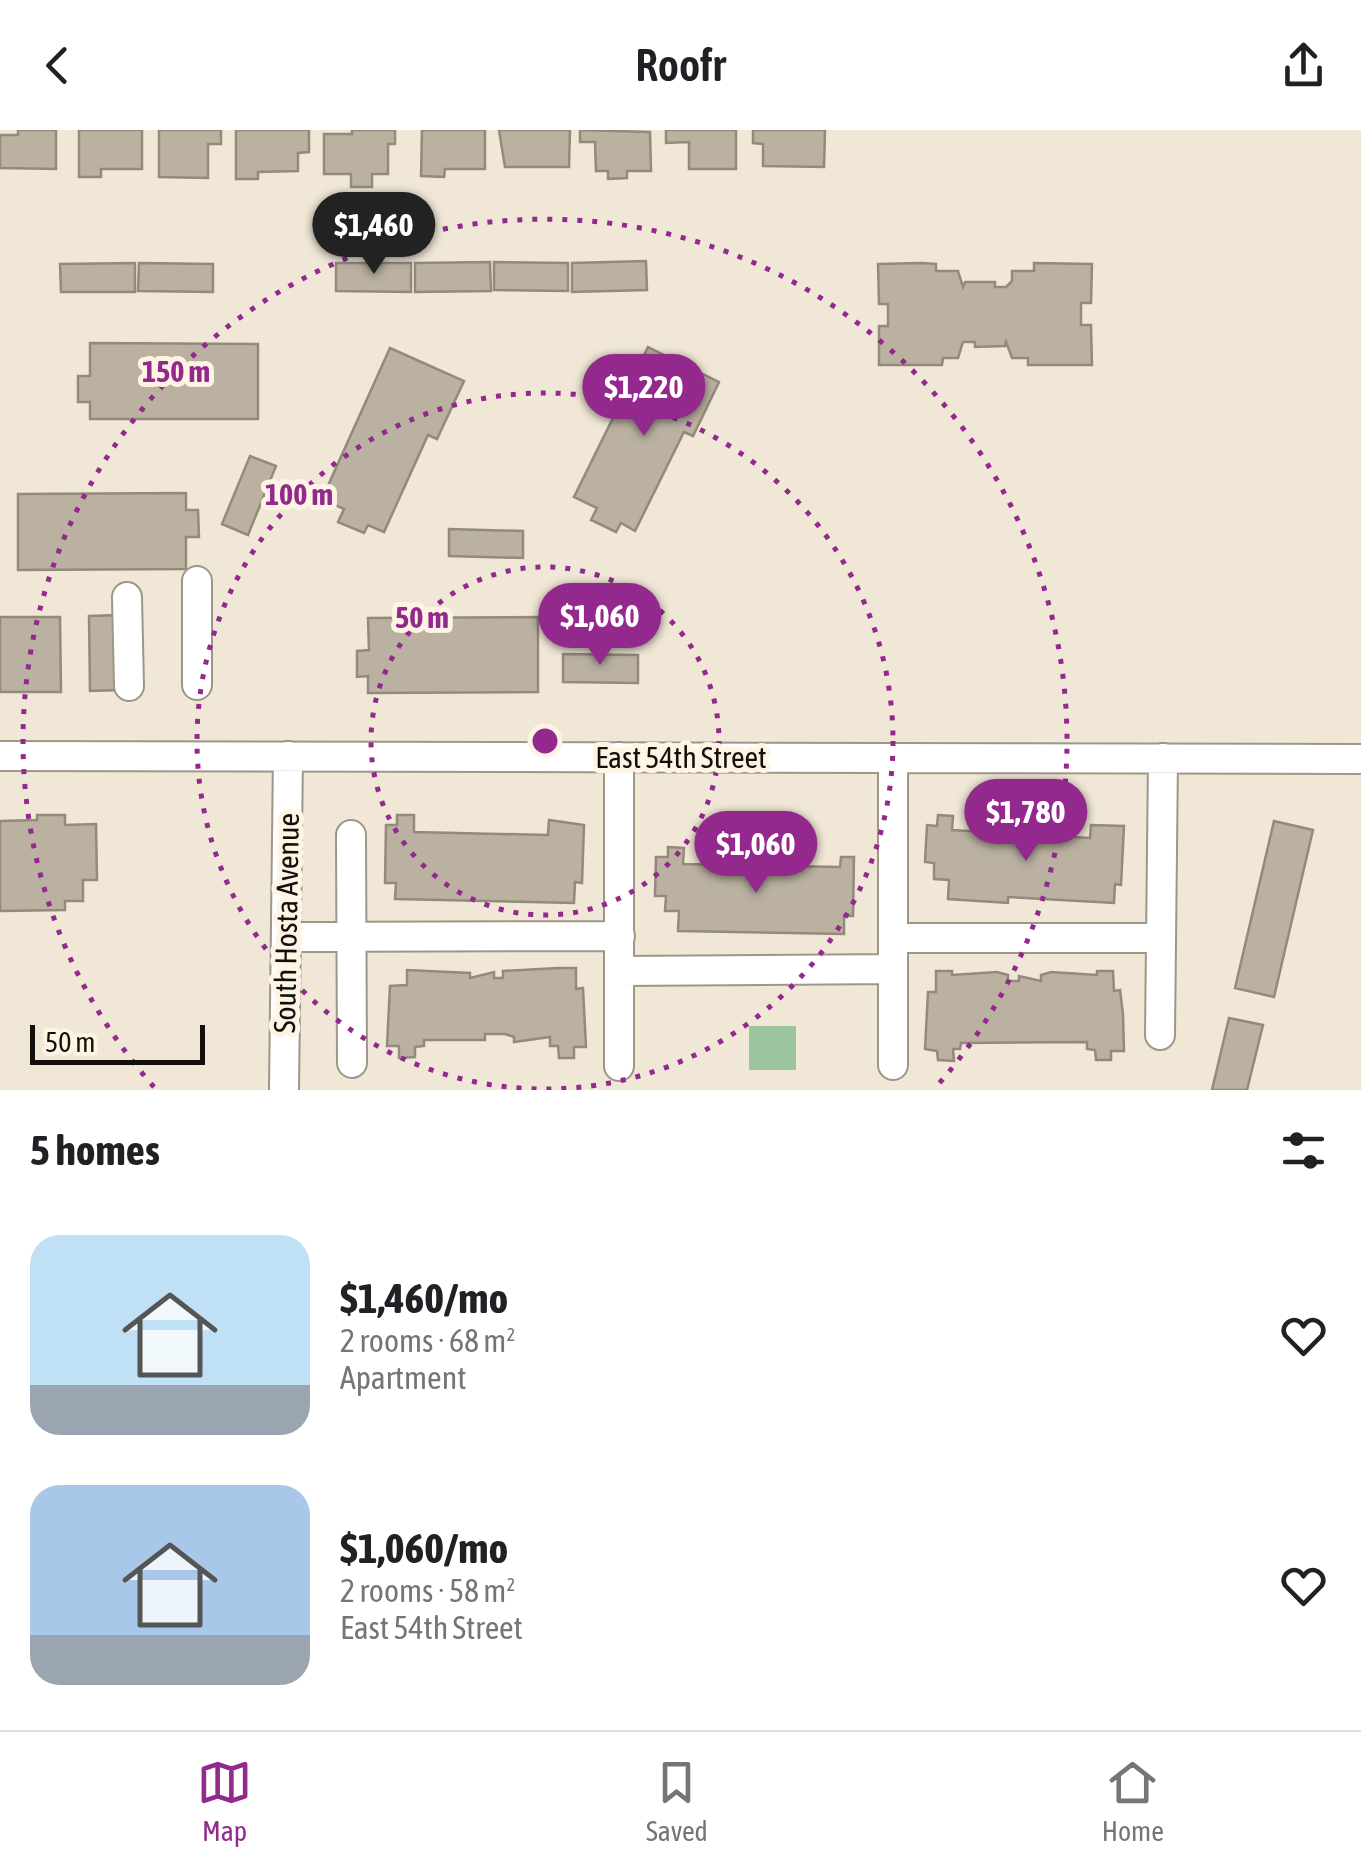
<!DOCTYPE html>
<html lang="en">
<head>
<meta charset="utf-8">
<style>
  :root { --surface:#fff; --page:#f2f2f2; --text:#202124; --muted:#757577; --line:#e0e0e0; --accent:#93298d }
  body { margin:0; font-family:"Asap Condensed",sans-serif; background:var(--page); color:var(--text); height:100vh; display:flex; flex-direction:column; font-size:38px; white-space:nowrap }
  * { box-sizing:border-box; margin:0 }
  p { font-size:32px; color:var(--muted) }
  .icon { flex:none; width:55px; height:55px; fill:none; stroke:currentColor; stroke-width:2; stroke-linecap:round; stroke-linejoin:round }
  .map { position:relative; height:960px; overflow:hidden }
  .panel { display:flex; flex-direction:column; background:var(--surface); flex:1 }
  .panel>* { flex:none }
  .scale { position:absolute; left:30px; bottom:25px; width:175px; box-sizing:border-box; padding-left:10px; border:5px solid #13100b; border-top:0; font-size:28px; line-height:35px; white-space:nowrap; color:#13100b; -webkit-text-stroke:8px #fef4e3; paint-order:stroke }
  .price { position:absolute; translate:-50% -85px; padding:0 22px; border-radius:35px; background:var(--accent); color:#fff; font-size:32px; line-height:65px; filter:drop-shadow(0 2px 5px #0008) }
  .price::after { content:''; position:absolute; left:50%; top:60px; width:30px; height:22px; margin-left:-15px; background:inherit; clip-path:polygon(0 0,100% 0,50% 100%) }
  .price.active { background:#222; color:#fff }
  ul { padding:0; list-style:none }
  li { display:flex; align-items:center; gap:30px; height:250px; padding:0 30px }
  li span { display:grid; place-items:center; flex:none; width:280px; height:200px; border-radius:30px; color:#555 }
  li>.icon { margin-inline-start:auto }
  span .icon { width:120px; height:120px; fill:#fffc; stroke-width:1 }
  li b { font-size:42px }
  h2 { display:flex; justify-content:space-between; align-items:center; height:120px; padding:0 30px; font-size:42px }
  header { display:flex; justify-content:space-between; align-items:center; height:130px; padding:0 30px; background:var(--surface); font-size:45px; font-weight:600 }
  .tabs { display:flex; justify-content:space-around; align-items:center; height:140px; border-top:2px solid var(--line); background:var(--surface); font-size:28px; color:var(--muted) }
  .tabs a { display:grid; justify-items:center; gap:5px }
  .tabs .active { color:var(--accent) }
  .map>svg:first-child { display:block }
  .green { fill:#9cc59d }
  .building { fill:#bab1a1; stroke:#938a7b; stroke-width:2.5 }
  .lines { fill:none; stroke-linecap:round; stroke-linejoin:round }
  .minor-casing { stroke:#9e9686; stroke-width:32 }
  .minor { stroke:#fff; stroke-width:28 }
  .ring { fill:none; stroke:#93298d; stroke-width:5; stroke-dasharray:5 10 }
  .labels { text-anchor:middle; dominant-baseline:central; stroke-width:10; stroke-linejoin:round; paint-order:stroke }
  .street-label { font-size:30px; fill:#13100b; stroke:#fef4e3 }
  .centre { fill:#93298d; stroke:#fef4e3; stroke-width:5 }
  .ring-label { font-size:30px; text-anchor:middle; font-weight:bold; fill:#93298d; stroke:#fef4e3; stroke-width:10; stroke-linejoin:round; paint-order:stroke }
</style>
</head>
<body>
<header><svg class="icon" aria-label="back" viewBox="0 0 24 24"><path d="M15 5l-7 7 7 7"/></svg>Roofr<svg class="icon" aria-label="share" viewBox="0 0 24 24"><path d="M12 15V3M7 8l5-5 5 5M5 13v7h14v-7"/></svg></header>
<div class="map">
<svg width="1361" height="960" viewBox="0 0 1361 960">
  <rect width="100%" height="100%" fill="#f0e7d6"/>
  <path class="green" d="M749,896H796V940H749Z"/>
  <path class="building" d="M18,0H56V39L0,38V5H18Z
    M79,0H142V39H101V47H79Z
    M159,0H221V14H208V48L159,47Z
    M236,0H309V22L298,23V41L258,42V49H236Z
    M352,0H395V14H388V44H372V57H351V44H324V4H352Z
    M422,0H485V39H445L444,47L421,46Z
    M499,0H570L569,37H505Z
    M580,0L650,2L651,41H627V48L608,49V41H596L595,12H580Z
    M666,0H736V39H689V12L666,13Z
    M753,0H825L824,37L763,36V14L753,13Z
    M646,131L647,160L572,162V133Z
    M490,132L491,161L415,162V133Z
    M494,132L568,133V161L494,160Z
    M135,133V162H61L60,134Z
    M139,133L213,134V162L138,161Z
    M336,133H411V162L336,161Z
    M922,133L936,134V141H958L963,157L965,152H995V157H1006L1012,151V141H1034V133L1092,134L1091,173H1081V195H1091L1092,235H1028V228H1012L1006,212L1005,216L975,217V212H963L958,228H943L942,235H879V196H888V174H879L878,134Z
    M90,213L258,214V289H90V272H78V246H90Z
    M648,217L719,252L693,306L684,302L635,401L621,393L616,402L591,390L597,378L574,367Z
    M390,218L464,251L437,309L428,305L384,402L368,395L364,403L338,392L344,379L322,369Z
    M250,326L276,336L248,405L222,394Z
    M186,363V380H198L199,407H186V439L18,440V364Z
    M449,399L523,401V428L449,426Z
    M118,485L119,560L90,561L89,486Z
    M0,487H60L61,562H0Z
    M538,487V562L368,563V546L357,547V521L369,520L368,488Z
    M563,524L638,525V553L563,552Z
    M37,685H65V695L96,694L97,750H83V771H65V780L0,781V691L37,690Z
    M397,685H414V702L548,705L549,690L584,695L582,753L575,752L574,773L395,769L396,753H385L386,695H397Z
    M938,685L953,686L952,700L1090,708L1091,695L1124,696L1121,755L1115,754L1114,773L1008,767V773L948,769L949,750L934,749V733L925,732L927,695L937,696Z
    M1274,691L1313,700L1274,867L1235,858Z
    M668,717L684,718L683,734L840,737L841,727H854L853,786H844V804L678,801L679,781H665L666,766H655L656,727H668Z
    M558,838H576V859L583,858L586,917H574V928H559L558,916H550V907L514,912V907L505,904H485V910H424V916L415,917V927L399,928V916H387L390,856L407,855V840L470,843V848L494,842V848H503V841Z
    M936,841H952V845L997,842L1008,845V851H1019V846L1041,851V845L1051,842L1097,845V841H1113L1114,861L1120,860L1123,884L1124,921H1111V930H1096L1095,920L1087,919V912L961,913L960,919H953L954,931L938,930L937,921L925,919L928,862H936Z
    M1229,888L1263,895L1247,960H1212Z"/>
  <g class="lines">
    <g class="minor-casing">
      <path id="minor" d="M197,451V555
        M127,467L129,556
        M0,626L1361,629
        M619,627V936
        M893,628V935
        M351,705L352,933
        M286,807L620,806
        M893,808H1161
        M620,841L893,839
        M1160,905L1163,628
        M284,960L288,626"/>
    </g>
    <use href="#minor" class="minor"/>
  </g>
  <g class="ring">
    <circle cx="545" cy="611" r="174"/>
    <circle cx="545" cy="611" r="348"/>
    <path d="M154 957A522 522 0 1 1 936 957"/>
  </g>
  <g class="labels">
    <g class="street-label">
      <text x="681" y="627">East 54th Street</text>
      <text transform="translate(286 793) rotate(-89)">South Hosta Avenue</text>
    </g>
  </g>
  <circle cx="545" cy="611" r="15" class="centre"/>
  <g class="ring-label">
    <text x="176" y="252">150 m</text>
    <text x="299" y="375">100 m</text>
    <text x="422" y="498">50 m</text>
  </g>
</svg>
<div class="scale">50 m</div>
<b class="price active" style="left:374px;top:147px">$1,460</b>
<b class="price" style="left:644px;top:309px">$1,220</b>
<b class="price" style="left:600px;top:538px">$1,060</b>
<b class="price" style="left:1026px;top:734px">$1,780</b>
<b class="price" style="left:756px;top:766px">$1,060</b>
</div>
<section class="panel">
<h2>5 homes<svg class="icon" aria-label="filters" viewBox="0 0 24 24"><path d="M4 7h16M4 17h16"/><circle cx="9" cy="7" r="2"/><circle cx="15" cy="17" r="2"/></svg></h2>
<ul>
<li><span style="background:linear-gradient(#bfe0f5 75%,#9aa5b1 0)"><svg class="icon" aria-label="home" viewBox="0 0 24 24"><path d="M3 11l9-7 9 7M6 9v11h12V9"/></svg></span><div><b>$1,460/mo</b><p>2 rooms · 68 m²</p><p>Apartment</p></div><svg class="icon" aria-label="heart" viewBox="0 0 24 24"><path d="M12 20l-8-8c-3-5 5-10 8-4 3-6 11-1 8 4z"/></svg></li>
<li><span style="background:linear-gradient(#a9c7e8 75%,#9aa5b1 0)"><svg class="icon" aria-label="home" viewBox="0 0 24 24"><path d="M3 11l9-7 9 7M6 9v11h12V9"/></svg></span><div><b>$1,060/mo</b><p>2 rooms · 58 m²</p><p>East 54th Street</p></div><svg class="icon" aria-label="heart" viewBox="0 0 24 24"><path d="M12 20l-8-8c-3-5 5-10 8-4 3-6 11-1 8 4z"/></svg></li>
</ul>
</section>
<nav class="tabs">
<a class="active"><svg class="icon" aria-label="map" viewBox="0 0 24 24"><path d="M3 6l6-2 6 2 6-2v14l-6 2-6-2-6 2zM9 4v14M15 6v14"/></svg>Map</a>
<a><svg class="icon" aria-label="saved" viewBox="0 0 24 24"><path d="M7 4h10v16l-5-4-5 4z"/></svg>Saved</a>
<a><svg class="icon" aria-label="home" viewBox="0 0 24 24"><path d="M3 11l9-7 9 7M6 9v11h12V9"/></svg>Home</a>
</nav>
</body>
</html>
